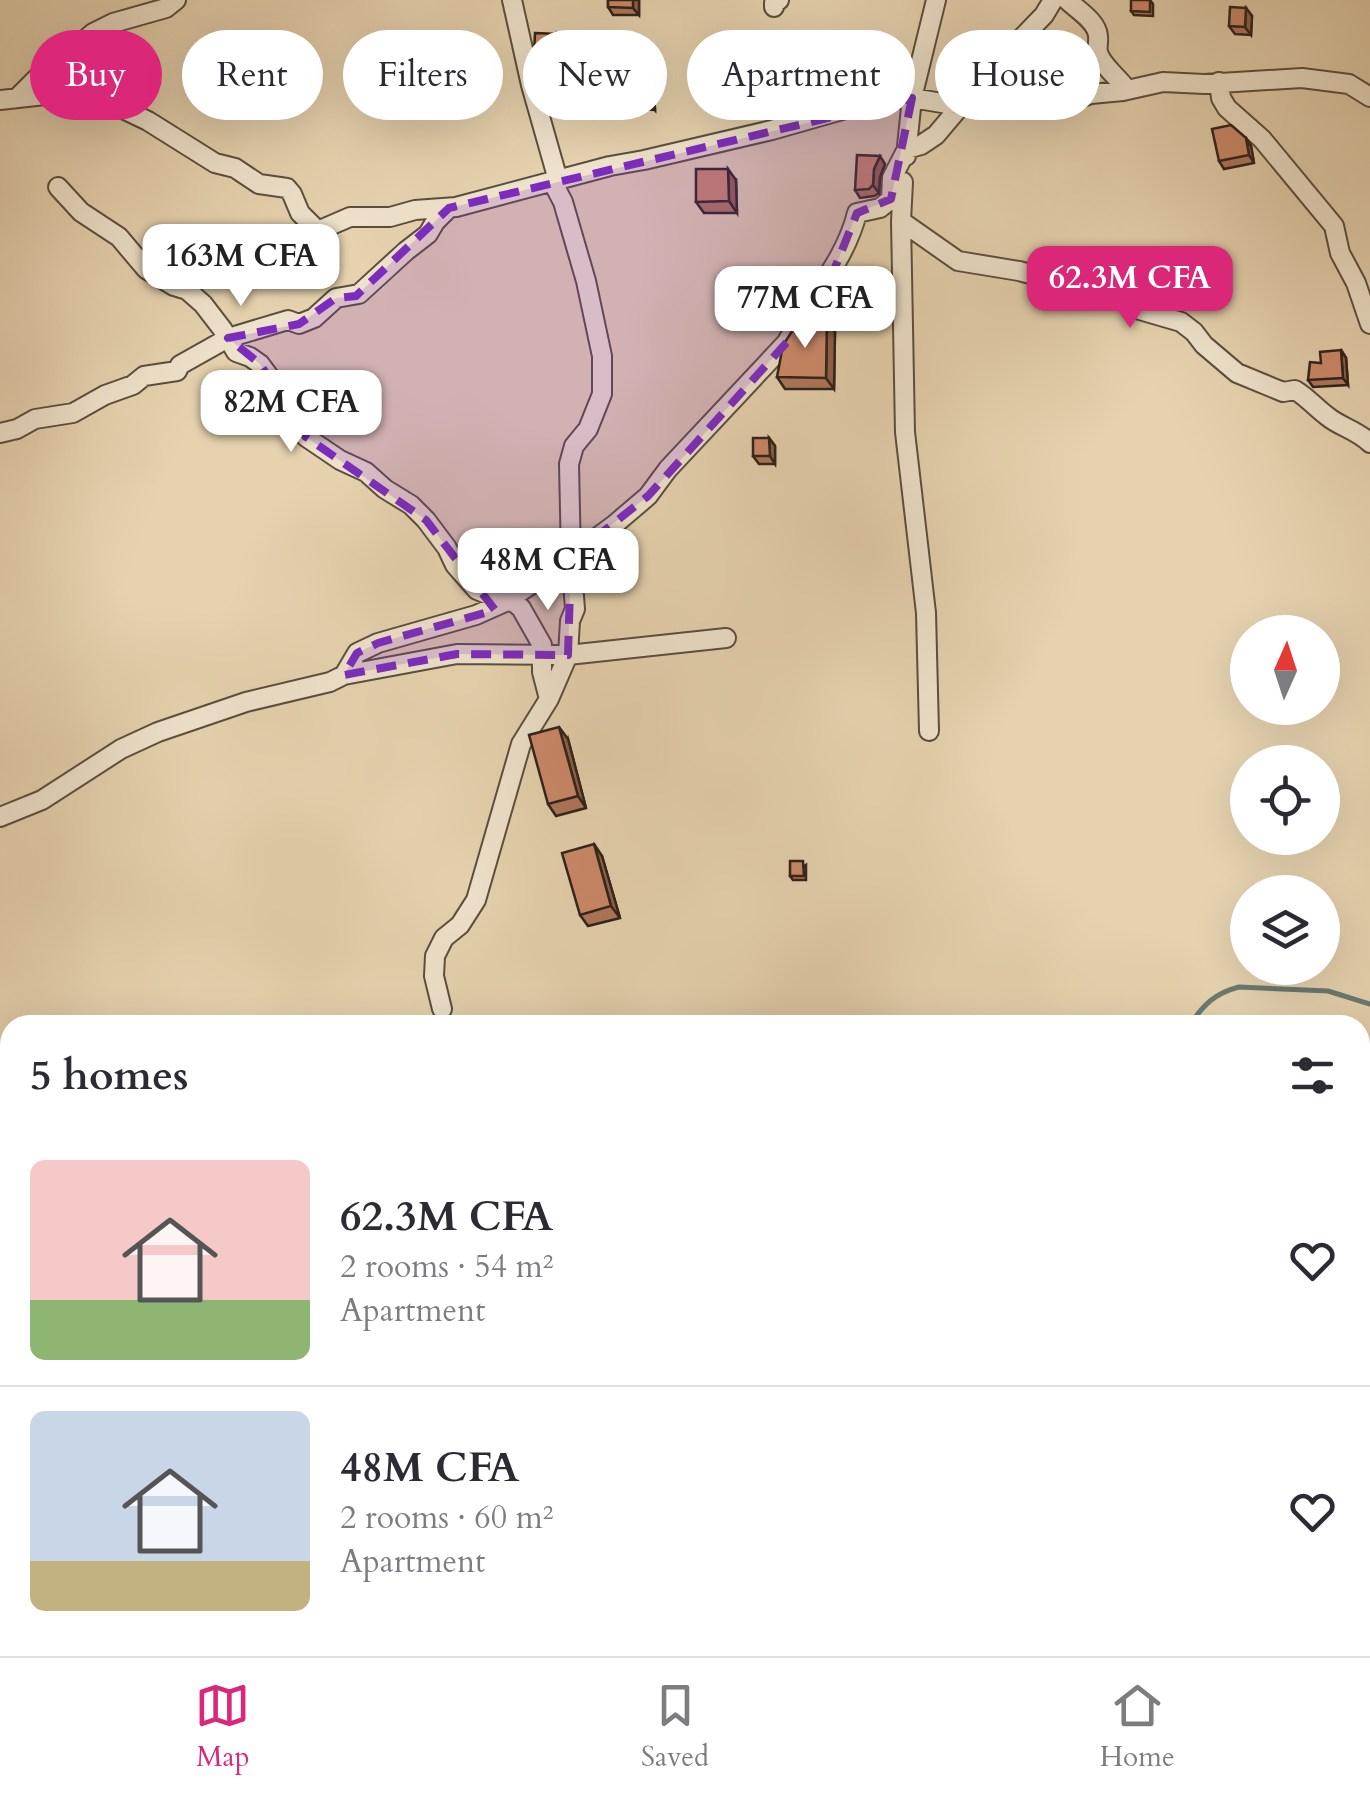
<!DOCTYPE html>
<html lang="en">
<head>
<meta charset="utf-8">
<style>
  :root { --surface:#fff; --page:#f7f7f7; --text:#2b2b33; --muted:#7c7c81; --line:#e1e1e2; --accent:#db2777 }
  body { margin:0; font-family:Cardo,serif; background:var(--page); color:var(--text); height:100vh; display:flex; flex-direction:column; font-size:38px; white-space:nowrap }
  * { box-sizing:border-box; margin:0 }
  p { font-size:32px; color:var(--muted) }
  .icon { flex:none; width:55px; height:55px; fill:none; stroke:currentColor; stroke-width:2; stroke-linecap:round; stroke-linejoin:round }
  .map { position:relative; flex:1; overflow:hidden }
  .side { position:absolute; left:0px; top:1015px; width:1370px; height:642px; display:flex; flex-direction:column; background:var(--surface); border-radius:30px 30px 0 0; box-shadow:0 10px 40px #0002 }
  .side>* { flex:none }
  .hud { position:absolute; left:30px; top:30px; width:1310px; height:90px; display:flex; gap:20px }
  .needle { width:65px; rotate:3deg }
  .fabs { position:absolute; left:1230px; top:615px; display:grid; gap:20px }
  .fabs a { display:grid; place-items:center; width:110px; height:110px; border-radius:50%; background:var(--surface); box-shadow:0 10px 40px #0002; font-size:50px }
  .price { position:absolute; translate:-50% -85px; padding:0 22px; border-radius:20px; background:#fff; color:#222; font-size:32px; line-height:65px; filter:drop-shadow(0 2px 5px #0008) }
  .price::after { content:''; position:absolute; left:50%; top:60px; width:30px; height:22px; margin-left:-15px; background:inherit; clip-path:polygon(0 0,100% 0,50% 100%) }
  .price.selected { background:var(--accent); color:#fff }
  ul { padding:0; list-style:none }
  li { display:flex; align-items:center; gap:30px; height:250px; padding:0 30px }
  li+li { border-top:2px solid var(--line) }
  li span { display:grid; place-items:center; flex:none; width:280px; height:200px; border-radius:15px; color:#555 }
  li>.icon { margin-inline-start:auto }
  span .icon { width:120px; height:120px; fill:#fffc; stroke-width:1 }
  li b { font-size:42px }
  h2 { display:flex; justify-content:space-between; align-items:center; height:120px; padding:0 30px; font-size:42px }
  .pill { padding:0 35px; border-radius:45px; background:var(--surface); box-shadow:0 10px 40px #0002; font-size:35px; line-height:90px }
  .pill.selected { background:var(--accent); color:#fff }
  .tab-bar { display:flex; justify-content:space-around; align-items:center; height:140px; border-top:2px solid var(--line); background:var(--surface); font-size:28px; color:var(--muted) }
  .tab-bar a { display:grid; justify-items:center; gap:5px }
  .tab-bar .selected { color:var(--accent) }
  .map>svg:first-child { display:block }
  .lines { fill:none; stroke-linecap:round; stroke-linejoin:round }
  .stream { stroke:#6c7b72; stroke-width:5 }
  .street-casing { stroke:#5b4e3e; stroke-width:22 }
  .street { stroke:#efe2cb; stroke-width:18 }
  .wall { fill:#af765c; stroke:#2d2219; stroke-width:2.5 }
  .shaded-wall { fill:#8f604b; stroke:#2d2219; stroke-width:2.5 }
  .building { fill:#cc896b; stroke:#2d2219; stroke-width:2.5 }
  .marked { fill:#7b2cbf; fill-opacity:0.2; stroke:#7b2cbf; stroke-width:8; stroke-dasharray:20 12; stroke-linejoin:round }
</style>
</head>
<body>
<div class="map">
<svg width="1370" height="1656" viewBox="0 0 1370 1656">
  <rect width="100%" height="100%" fill="#e6d2af"/>
  <filter id="stains"><feTurbulence type="fractalNoise" baseFrequency=".002" numOctaves="4"/><feColorMatrix values="0 0 0 0 .2 0 0 0 0 .09 0 0 0 0 .02 0 0 0 .5 -.17"/></filter>
  <radialGradient id="worn" r=".72"><stop offset=".6" stop-color="#630" stop-opacity="0"/><stop offset="1" stop-color="#630" stop-opacity=".3"/></radialGradient>
  <g class="lines">
    <path class="stream" d="M1190,1025C1203,1005 1215,993 1239,987L1328,991L1370,1004
      M0,1347L10,1343"/>
    <g class="street-casing">
      <path id="street" d="M512,0L531,85L558,180
        M1067,0C1076,9 1097,21 1098,36C1099,46 1095,49 1101,59C1108,71 1119,78 1127,90
        M774,7V3L779,0
        M1219,82L1221,98L1227,108L1262,139L1334,226L1340,253L1356,283L1370,324
        M18,97L48,67L71,52L93,33L113,23L166,8L176,0
        M0,100L45,95L71,98L123,109L148,121L215,163L235,168L259,184L287,188L292,194L300,213L315,228L320,230L350,217H390L415,210L456,207L610,166L644,160L772,130L881,99L912,98L948,104L993,103L1050,108L1091,94L1123,91L1163,82L1204,84L1302,78L1349,84L1370,97
        M906,156L912,98L936,0
        M903,182L901,221L905,432L926,613L929,731
        M58,187L81,212L119,237L146,269L174,286L187,290L203,304L223,330L236,352L250,357L260,364L286,399L306,437L340,460L366,472L385,489L411,505L426,520L447,548L455,565L477,590L505,602L512,601L521,608L542,645V672L549,699
        M901,221L958,261L1019,271L1061,282L1083,290L1104,292L1123,298L1133,308L1181,322L1194,332L1204,345L1237,373L1283,392L1295,390C1307,397 1316,408 1327,416C1340,427 1357,430 1370,443
        M0,433L17,429L35,419L73,413L105,395L133,385L144,376L177,371L180,365L228,338L288,320L299,324L314,318L336,298L359,294L406,251L428,234L435,222L449,208
        M344,675L457,654L568,655L726,638
        M0,817L42,800L121,749L158,732L246,702L330,682L344,675L357,653L378,643L476,615L505,602L560,565L614,525L648,496L668,469L787,342C809,298 845,262 857,213L880,208L891,199L892,178L907,149L921,145L936,135L974,90L1001,73L1011,60L1016,44L1044,15L1053,0
        M442,1009L434,976L435,956L444,938L460,925L476,900L521,744L549,699L568,655L570,621L575,609L571,557L569,464L574,446L588,429L602,394V356L586,281L563,202L552,181
        M1360,1272L1370,1253
        M1360,1480L1370,1478
        M1042,1656L1050,1648"/>
    </g>
    <use href="#street" class="street"/>
  </g>
  <path class="wall" d="M608,0H639V15H613L608,7Z
    M1150,0L1153,4V16L1134,15L1131,11Z
    M1246,8L1252,16L1251,35L1235,34L1229,26Z
    M563,42L562,63L539,62L534,54Z
    M649,82L654,90L655,110L631,109L626,101Z
    M1246,138L1251,146L1254,163L1224,169L1219,161Z
    M885,164L880,177L879,193L874,196L860,198L855,190Z
    M736,180L737,213H704L696,202Z
    M835,332L834,389H785L777,377Z
    M1341,350L1346,358L1348,385L1313,387L1308,380L1321,363Z
    M769,438L775,446V464H759L753,456Z
    M568,739L586,808L556,816L548,804Z
    M594,845L602,856L620,918L588,926L580,915Z
    M806,865V880H793L790,876Z
    M1370,1437V1459L1360,1462V1440Z"/>
  <path class="shaded-wall" d="M633,0H639V15L633,8Z
    M1246,8L1252,16L1251,35L1245,27Z
    M557,34L563,42L562,63L557,55Z
    M649,82L654,90L655,110L649,102Z
    M1246,138L1251,146L1254,163L1249,155Z
    M880,156L885,164L880,177L879,193L873,185L874,169Z
    M728,169L736,180L737,213L729,201Z
    M827,320L835,332L834,389L826,378Z
    M1341,350L1346,358L1348,385L1343,378Z
    M769,438L775,446V464L770,456Z
    M559,727L568,739L586,808L578,796Z
    M594,844L602,856L620,918L611,906Z"/>
  <path class="building" d="M608,0H633V8L608,7Z
    M1131,0H1150V12L1131,11Z
    M1230,7L1246,8L1245,27L1229,26Z
    M535,33L557,34V55L534,54Z
    M626,81L649,82V102L626,101Z
    M1231,125L1246,138L1249,155L1219,161L1212,129Z
    M857,155L880,156L874,169L873,185L869,189L855,190Z
    M696,169H728L729,201L696,202Z
    M800,319L827,320L826,378L777,377L783,345Z
    M1341,350L1343,378L1308,380L1310,362L1321,363L1320,352Z
    M753,438H769L770,456H753Z
    M559,727L578,796L548,804L529,735Z
    M594,844L611,906L580,915L562,853Z
    M790,861H803L804,876H790Z
    M1370,1437V1450L1360,1453V1440Z"/>
  <path class="marked" d="M912,98L891,199L857,213L834,270L787,342L648,496L571,557L568,655L457,654L344,675L357,653L378,643L495,610L426,520L306,437L260,364L228,338L299,324L336,298L356,296L449,208Z"/>
  <rect width="100%" height="100%" filter="url(#stains)"/>
  <rect width="100%" height="100%" fill="url(#worn)"/>
</svg>
<div class="fabs">
<a><svg class="needle" viewBox="-14 -14 28 28"><path d="M0-13l5 13h-10z" fill="#e53935"/><path d="M0 13l5-13h-10z" fill="#7c7c81"/></svg></a>
<a><svg class="icon" aria-label="locate" viewBox="0 0 24 24"><circle cx="12" cy="12" r="6"/><path d="M12 2v4M12 18v4M2 12h4M18 12h4"/></svg></a>
<a><svg class="icon" aria-label="layers" viewBox="0 0 24 24"><path d="M12 4l9 5-9 5-9-5zM3 14l9 5 9-5"/></svg></a>
</div>
<b class="price" style="left:241px;top:309px">163M CFA</b>
<b class="price selected" style="left:1130px;top:331px">62.3M CFA</b>
<b class="price" style="left:805px;top:351px">77M CFA</b>
<b class="price" style="left:291px;top:455px">82M CFA</b>
<b class="price" style="left:548px;top:613px">48M CFA</b>
<div class="hud">
<a class="pill selected">Buy</a>
<a class="pill">Rent</a>
<a class="pill">Filters</a>
<a class="pill">New</a>
<a class="pill">Apartment</a>
<a class="pill">House</a>
</div>
<section class="side">
<h2>5 homes<svg class="icon" aria-label="filters" viewBox="0 0 24 24"><path d="M4 7h16M4 17h16"/><circle cx="9" cy="7" r="2"/><circle cx="15" cy="17" r="2"/></svg></h2>
<ul>
<li><span style="background:linear-gradient(#f6c9c9 70%,#8fb573 0)"><svg class="icon" aria-label="home" viewBox="0 0 24 24"><path d="M3 11l9-7 9 7M6 9v11h12V9"/></svg></span><div><b>62.3M CFA</b><p>2 rooms · 54 m²</p><p>Apartment</p></div><svg class="icon" aria-label="heart" viewBox="0 0 24 24"><path d="M12 20l-8-8c-3-5 5-10 8-4 3-6 11-1 8 4z"/></svg></li>
<li><span style="background:linear-gradient(#c9d6e8 75%,#c2b280 0)"><svg class="icon" aria-label="home" viewBox="0 0 24 24"><path d="M3 11l9-7 9 7M6 9v11h12V9"/></svg></span><div><b>48M CFA</b><p>2 rooms · 60 m²</p><p>Apartment</p></div><svg class="icon" aria-label="heart" viewBox="0 0 24 24"><path d="M12 20l-8-8c-3-5 5-10 8-4 3-6 11-1 8 4z"/></svg></li>
</ul>
</section>
</div>
<nav class="tab-bar">
<a class="selected"><svg class="icon" aria-label="map" viewBox="0 0 24 24"><path d="M3 6l6-2 6 2 6-2v14l-6 2-6-2-6 2zM9 4v14M15 6v14"/></svg>Map</a>
<a><svg class="icon" aria-label="saved" viewBox="0 0 24 24"><path d="M7 4h10v16l-5-4-5 4z"/></svg>Saved</a>
<a><svg class="icon" aria-label="home" viewBox="0 0 24 24"><path d="M3 11l9-7 9 7M6 9v11h12V9"/></svg>Home</a>
</nav>
</body>
</html>
